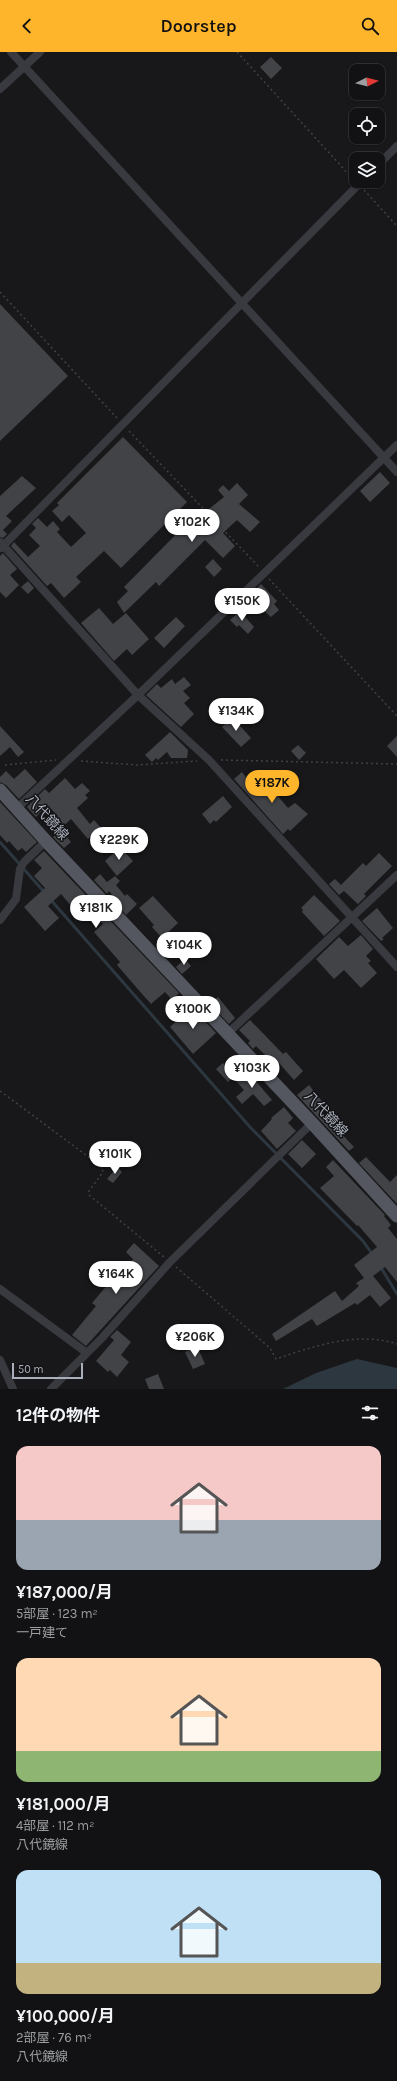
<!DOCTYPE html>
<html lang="ja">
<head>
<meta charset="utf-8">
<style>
  :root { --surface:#121214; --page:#1b1b1d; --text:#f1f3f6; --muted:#9c9ea0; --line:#313234; --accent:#ffb52b }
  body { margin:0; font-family:Karla,"Noto Sans JP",sans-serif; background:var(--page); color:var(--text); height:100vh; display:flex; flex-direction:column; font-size:15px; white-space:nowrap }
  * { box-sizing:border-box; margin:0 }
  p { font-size:13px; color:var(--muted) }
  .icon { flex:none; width:22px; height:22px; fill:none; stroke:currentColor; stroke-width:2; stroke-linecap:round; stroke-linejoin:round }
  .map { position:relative; height:1337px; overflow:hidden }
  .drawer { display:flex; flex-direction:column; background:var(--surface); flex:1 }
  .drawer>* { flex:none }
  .needle { width:26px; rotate:84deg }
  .fabs { position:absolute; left:349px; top:12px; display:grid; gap:8px }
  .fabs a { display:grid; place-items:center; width:36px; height:36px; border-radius:8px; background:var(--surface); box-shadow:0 1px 3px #0004,0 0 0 1px var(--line); font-size:20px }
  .scale { position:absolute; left:12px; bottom:10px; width:71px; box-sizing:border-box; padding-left:4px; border:2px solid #a9afbb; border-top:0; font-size:11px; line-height:14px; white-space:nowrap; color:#a9afbb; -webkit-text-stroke:3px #131315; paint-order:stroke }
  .price { position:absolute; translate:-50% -34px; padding:0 9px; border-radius:14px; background:#fff; color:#222; font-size:13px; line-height:26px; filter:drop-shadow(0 1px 2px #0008) }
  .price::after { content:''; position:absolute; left:50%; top:24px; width:12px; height:9px; margin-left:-6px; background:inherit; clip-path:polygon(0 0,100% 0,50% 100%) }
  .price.active { background:var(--accent); color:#111 }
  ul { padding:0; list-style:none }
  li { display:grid; align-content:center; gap:8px; height:212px; padding:0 16px }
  li span { display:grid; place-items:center; height:124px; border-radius:12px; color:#555 }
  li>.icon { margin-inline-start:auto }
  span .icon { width:72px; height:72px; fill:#fffc; stroke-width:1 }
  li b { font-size:17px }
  h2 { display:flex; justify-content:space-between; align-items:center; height:48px; padding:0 16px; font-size:17px }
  header { display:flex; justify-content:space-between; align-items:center; height:52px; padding:0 16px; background:var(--accent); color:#111; font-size:18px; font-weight:600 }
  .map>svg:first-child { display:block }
  .water { fill:#2c3740 }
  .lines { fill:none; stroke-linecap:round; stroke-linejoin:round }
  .stream { stroke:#2c3740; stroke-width:3 }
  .building { fill:#424347 }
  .path { stroke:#3e4147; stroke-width:1.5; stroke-dasharray:2 3; stroke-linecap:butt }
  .street { stroke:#383a40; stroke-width:8 }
  .primary { stroke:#54575f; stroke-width:13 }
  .labels { text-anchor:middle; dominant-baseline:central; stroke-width:3; stroke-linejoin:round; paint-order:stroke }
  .street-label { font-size:14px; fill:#a9afbb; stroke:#131315 }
</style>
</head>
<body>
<header><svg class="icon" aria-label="back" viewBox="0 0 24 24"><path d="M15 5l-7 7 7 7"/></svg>Doorstep<svg class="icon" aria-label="search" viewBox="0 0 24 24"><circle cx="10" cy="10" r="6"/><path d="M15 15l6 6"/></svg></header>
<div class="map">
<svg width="397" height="1337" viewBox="0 0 397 1337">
  <rect width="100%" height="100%" fill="#18181a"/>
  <path class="water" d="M357,1307L397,1316V1337H283L316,1321Z"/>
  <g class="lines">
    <path class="stream" d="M0,790L45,841
      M50,847L250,1075L363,1189L373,1203
      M380,1214L397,1242"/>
  </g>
  <path class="building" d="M271,5L282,16L271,27L260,15Z
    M0,252L68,324L0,389Z
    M123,385L187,450L121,516L104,499L76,525L81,530L64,546L51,531L47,534L11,494L14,490L28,505L40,494L29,483L36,476L32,472L38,466L47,475L53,469L60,477L57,480L71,495L86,481L69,463L62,470L52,459L59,453L57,451Z
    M380,420L390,431L370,450L360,439Z
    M22,424L36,436L6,464L12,469L3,478L7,482L3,486L0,485V444Z
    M237,431L248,443L239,452L260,470L250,480L237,468L223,481L235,494L223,506L205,488L159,534L156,530L124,561L117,550L128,539L124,535L197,461L200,464L224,445L218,438L223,433L229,439Z
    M3,501L17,517L10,523L19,533L6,546L0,540V504Z
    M213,507L222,517L214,525L205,515Z
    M28,529L34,536L28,542L21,535Z
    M261,532L277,549L274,552L279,558L271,565L261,556L263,554L252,541Z
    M99,556L113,572L126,561L149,587L132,603L127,597L114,609L81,571Z
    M240,559L254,575L248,582L239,573L237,575L230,568Z
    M176,565L185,574L164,596L154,586Z
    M184,625L191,633L183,639L190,646L184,651L194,662L181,675L146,643L157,632L161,636L172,627L175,632Z
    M232,665L251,686L241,695L222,675Z
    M0,674L24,700L18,705L10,695L0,704Z
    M170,680L188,698L187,706H171L167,700L158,708L156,706L152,710L145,703Z
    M397,684V705L387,694Z
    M298,693L306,701L299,708L291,699Z
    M25,717L37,730L19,747L6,733L0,730V725L6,719L14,727Z
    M242,720L251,732L256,727L259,730L265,729L288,756L295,751L308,762L290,779L288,777L283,782L234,727Z
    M65,726L75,737L82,731L90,739L85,743L88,746L77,756L90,772L94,768L101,776L88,787L71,767L56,781L49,773L58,764L47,753L36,765L27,755L45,737L49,741Z
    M223,744L232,755L216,770L214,768L210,772L202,762Z
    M0,750L37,790L26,800L22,796L18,799L9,789L7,791L0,783Z
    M61,778L71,790L64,796L53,785Z
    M120,795L133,809L117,824L105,809Z
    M44,799L179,941L172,948L165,940L151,952L136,935L117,913L120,910L94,880L103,872L86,854L77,861L61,842L48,854L59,866L45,879L24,855L45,836L34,824L42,816L34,808Z
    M379,801L392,814L364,842L366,844L358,852L344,839L339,843L329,832L335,827L341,833L363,811L366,814Z
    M100,822L107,830L115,824L120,829L116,833L125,844L127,842L137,852L126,863L117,853L119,851L109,839L107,842L94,828Z
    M314,843L340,869L324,884L302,860L303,858L301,856Z
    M153,844L178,871L162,886L152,875L154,873L139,856Z
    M377,856L393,876L382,886L384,887L381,889L362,869Z
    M361,883L373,897L366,904L371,909L368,911L377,921L361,936L344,918L334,927L316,907L339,885L348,894Z
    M185,907L191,914L182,922L176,915Z
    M218,945L235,966L229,972L210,952Z
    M192,955L216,981L193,1002L170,975Z
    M250,968L283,1002L286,1000L303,1019L294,1028L279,1011L272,1017L266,1010L269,1007L256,994L253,997L248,991L250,989L239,978Z
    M223,1011L234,1024L228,1030L216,1017Z
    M250,1016L257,1025L254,1027L272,1048L264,1054L253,1042L242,1052L236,1045L244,1038L236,1029Z
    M309,1033L324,1052L318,1057L354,1095L349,1099L297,1043Z
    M284,1055L293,1066L288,1071L296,1079L277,1097L261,1079L272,1067L271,1066Z
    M302,1088L316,1102L302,1116L288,1102Z
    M366,1105L390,1130L397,1123V1152L359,1111Z
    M333,1108L385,1163L384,1164L391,1173L388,1176L397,1187V1230L385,1215L373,1224L391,1246L380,1255L370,1243L357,1253L355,1251L317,1274L312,1267L276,1289L272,1282L335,1239L342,1249L359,1234L356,1231L364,1226L354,1213L377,1195L358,1173L357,1174L320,1136L334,1124L326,1115Z
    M117,1115L122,1120L113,1131L107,1127Z
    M134,1191L159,1214L86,1294L72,1283L96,1254L92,1251L109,1231L117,1221L123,1226L134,1213L131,1210L133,1207L126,1200Z
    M117,1278L131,1290L121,1303L129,1310L117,1325L110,1318L108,1320L96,1309L114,1288L110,1285Z
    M197,1294L205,1312L193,1317L185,1300Z
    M158,1322L164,1337H149L145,1327Z"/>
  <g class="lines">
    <path class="path" d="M237,0L353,127
      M364,138L397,174
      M0,240L117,366
      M129,379L259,515
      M269,527L397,664
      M221,708L397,712
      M81,709L137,713L197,709
      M5,713L56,708
      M0,1039L102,1115L103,1120L89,1139V1143L164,1205
      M176,1215L270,1296L276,1307C314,1294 358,1279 397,1292"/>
    <path class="street" d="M11,0L397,420
      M0,37L40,0
      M378,113L397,94
      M0,490L138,643L209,708L397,915
      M1,496L362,129
      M17,756L138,643L397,393
      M0,868L16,847L20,817L24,810L46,789
      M228,981L397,823
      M0,1237L87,1301
      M0,1308L13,1337
      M51,1337L102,1286L170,1210L312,1071"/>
    <path class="primary" d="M0,738L46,789L312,1071L397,1164"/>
  </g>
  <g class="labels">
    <g class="street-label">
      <text transform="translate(47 765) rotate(48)">八代鏡線</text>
      <text transform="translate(326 1062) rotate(47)">八代鏡線</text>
    </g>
  </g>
</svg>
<div class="fabs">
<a><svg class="needle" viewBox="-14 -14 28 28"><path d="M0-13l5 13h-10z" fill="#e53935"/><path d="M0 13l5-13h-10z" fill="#9c9ea0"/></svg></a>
<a><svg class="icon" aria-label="locate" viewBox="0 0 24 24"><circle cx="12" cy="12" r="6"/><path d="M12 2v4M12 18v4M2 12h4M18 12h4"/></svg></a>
<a><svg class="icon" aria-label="layers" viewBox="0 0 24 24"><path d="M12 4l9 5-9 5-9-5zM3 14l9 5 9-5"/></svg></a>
</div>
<div class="scale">50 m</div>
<b class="price" style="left:192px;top:491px">¥102K</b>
<b class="price" style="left:242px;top:570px">¥150K</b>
<b class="price" style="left:236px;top:680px">¥134K</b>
<b class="price active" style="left:272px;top:752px">¥187K</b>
<b class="price" style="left:119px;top:809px">¥229K</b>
<b class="price" style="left:96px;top:877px">¥181K</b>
<b class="price" style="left:184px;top:914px">¥104K</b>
<b class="price" style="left:193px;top:978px">¥100K</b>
<b class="price" style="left:252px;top:1037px">¥103K</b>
<b class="price" style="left:115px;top:1123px">¥101K</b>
<b class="price" style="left:116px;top:1243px">¥164K</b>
<b class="price" style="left:195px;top:1306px">¥206K</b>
</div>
<section class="drawer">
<h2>12件の物件<svg class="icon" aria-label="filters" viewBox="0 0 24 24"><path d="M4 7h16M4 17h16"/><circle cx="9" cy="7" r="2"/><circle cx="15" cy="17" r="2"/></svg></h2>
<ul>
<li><span style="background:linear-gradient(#f6c9c9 60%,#9aa5b1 0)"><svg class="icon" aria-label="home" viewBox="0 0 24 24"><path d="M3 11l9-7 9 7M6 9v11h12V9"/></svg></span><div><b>¥187,000/月</b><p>5部屋 · 123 m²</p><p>一戸建て</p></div></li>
<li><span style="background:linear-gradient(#ffd9b3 75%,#8fb573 0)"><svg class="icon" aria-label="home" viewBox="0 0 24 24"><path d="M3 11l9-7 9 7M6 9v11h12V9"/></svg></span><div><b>¥181,000/月</b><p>4部屋 · 112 m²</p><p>八代鏡線</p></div></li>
<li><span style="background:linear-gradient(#bfe0f5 75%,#c2b280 0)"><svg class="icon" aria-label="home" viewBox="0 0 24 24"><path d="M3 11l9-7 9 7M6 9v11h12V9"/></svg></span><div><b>¥100,000/月</b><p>2部屋 · 76 m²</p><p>八代鏡線</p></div></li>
</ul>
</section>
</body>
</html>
